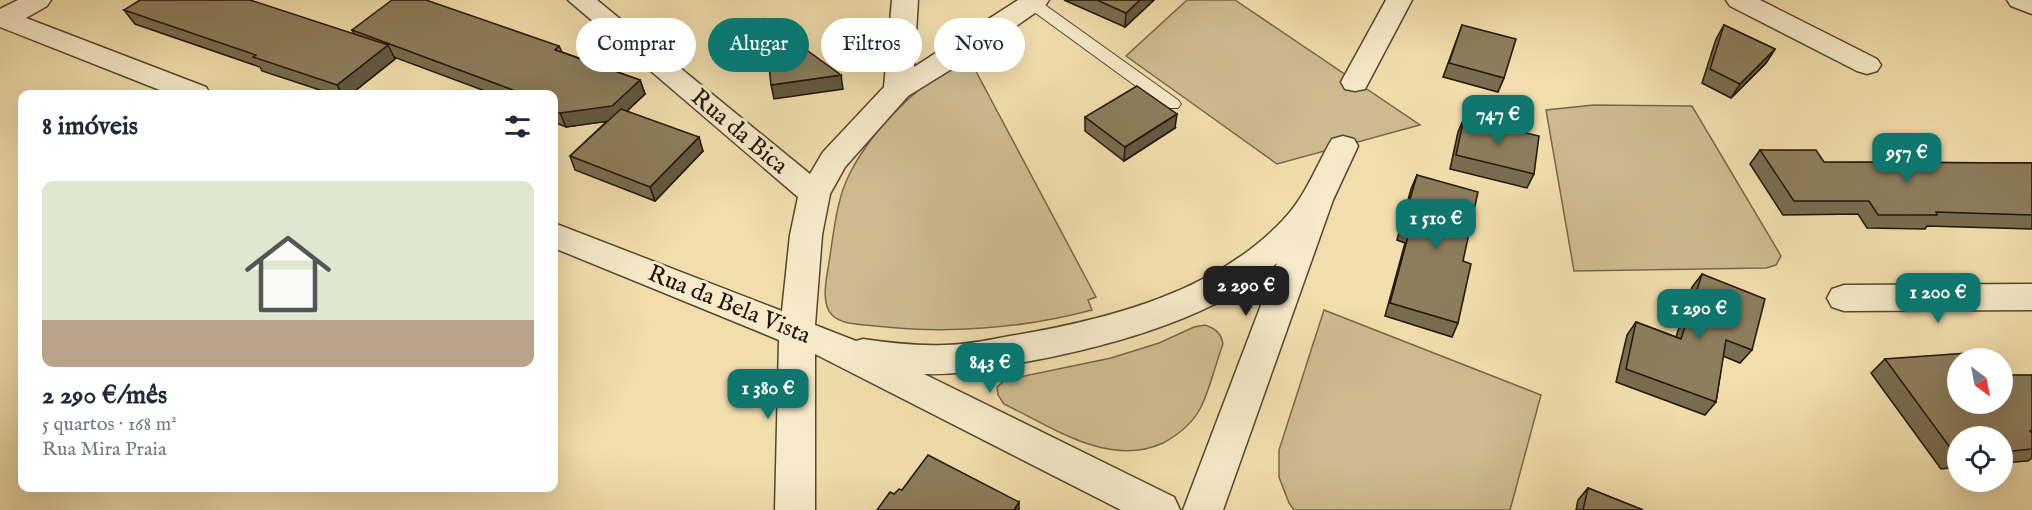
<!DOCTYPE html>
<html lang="pt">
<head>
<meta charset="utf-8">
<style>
  :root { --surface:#fff; --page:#f6f6f7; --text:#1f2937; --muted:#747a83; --line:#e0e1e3; --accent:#0f766e }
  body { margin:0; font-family:"IM FELL English",serif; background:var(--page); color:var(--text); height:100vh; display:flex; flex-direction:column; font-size:22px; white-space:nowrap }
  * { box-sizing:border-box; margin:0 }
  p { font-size:20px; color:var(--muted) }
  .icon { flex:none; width:33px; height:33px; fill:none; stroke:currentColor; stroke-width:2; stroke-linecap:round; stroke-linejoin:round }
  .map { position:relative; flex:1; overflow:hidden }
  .drawer { position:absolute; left:18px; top:90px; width:540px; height:402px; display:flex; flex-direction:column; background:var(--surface); border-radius:12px; box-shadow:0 6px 24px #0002 }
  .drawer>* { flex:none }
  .hud { position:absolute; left:576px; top:18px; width:570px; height:54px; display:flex; gap:12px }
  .needle { width:39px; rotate:148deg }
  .tools { position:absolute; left:1947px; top:348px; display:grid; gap:12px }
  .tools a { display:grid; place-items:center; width:66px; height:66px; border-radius:50%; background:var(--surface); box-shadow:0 6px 24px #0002; font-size:30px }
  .price { position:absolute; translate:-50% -51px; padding:0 14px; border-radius:12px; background:var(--accent); color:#fff; font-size:20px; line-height:39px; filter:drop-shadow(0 2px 3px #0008) }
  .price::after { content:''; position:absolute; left:50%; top:36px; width:18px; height:14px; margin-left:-9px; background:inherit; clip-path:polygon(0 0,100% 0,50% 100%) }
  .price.selected { background:#222; color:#fff }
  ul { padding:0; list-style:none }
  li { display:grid; align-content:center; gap:12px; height:318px; padding:0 24px }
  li+li { border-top:2px solid var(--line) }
  li span { display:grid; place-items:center; height:186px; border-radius:12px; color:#555 }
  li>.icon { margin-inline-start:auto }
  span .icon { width:108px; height:108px; fill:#fffc; stroke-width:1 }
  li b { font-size:26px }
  h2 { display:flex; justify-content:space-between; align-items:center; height:72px; padding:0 24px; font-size:26px }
  .tag { padding:0 21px; border-radius:27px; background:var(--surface); box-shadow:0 6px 24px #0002; font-size:21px; line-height:54px }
  .tag.selected { background:var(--accent); color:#fff }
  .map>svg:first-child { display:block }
  .green { fill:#cebc90; stroke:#76684a; stroke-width:1.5 }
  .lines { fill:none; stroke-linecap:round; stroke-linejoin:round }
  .service-casing { stroke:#54462f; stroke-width:2 }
  .minor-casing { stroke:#54462f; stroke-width:3 }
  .service { fill:#f7eaca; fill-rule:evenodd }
  .minor { fill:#f7eaca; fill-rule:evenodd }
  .wall { fill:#796c4f; stroke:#1f1405; stroke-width:1.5 }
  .shaded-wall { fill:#635840; stroke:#1f1405; stroke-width:1.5 }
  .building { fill:#8d7d5c; stroke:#1f1405; stroke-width:1.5 }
  .labels { text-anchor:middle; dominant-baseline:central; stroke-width:6; stroke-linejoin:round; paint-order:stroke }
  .street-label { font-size:24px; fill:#1f1405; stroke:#f7eaca }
</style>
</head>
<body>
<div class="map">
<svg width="2032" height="510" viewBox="0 0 2032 510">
  <rect width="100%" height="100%" fill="#f2dead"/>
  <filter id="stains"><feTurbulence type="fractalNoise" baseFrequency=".00333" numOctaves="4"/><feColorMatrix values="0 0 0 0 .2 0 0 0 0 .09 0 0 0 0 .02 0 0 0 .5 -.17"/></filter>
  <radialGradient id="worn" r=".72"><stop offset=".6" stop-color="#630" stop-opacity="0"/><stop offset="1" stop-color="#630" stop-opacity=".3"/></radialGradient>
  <path class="green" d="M1187,0H1235L1420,125L1277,164L1126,56Z
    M971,62L1096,297L1088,300L1092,310C1020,329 948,334 875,326C861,324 842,325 832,315C820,303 827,277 829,262C834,232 836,200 850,173C871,132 925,72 971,62Z
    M1594,105L1692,106L1781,256L1776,265L1766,268L1574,271L1546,110Z
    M1324,310L1541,395L1510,510H1294L1289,503L1279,477V450Z
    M1205,325C1216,329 1221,333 1223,344C1215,365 1210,390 1200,409C1191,425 1178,435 1163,443C1109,468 1052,427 1004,404L998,395L997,387L1005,380L1111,358L1159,343L1194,327Z"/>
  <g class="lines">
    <g class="service-casing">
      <path id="service" d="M1026,0H1038L1178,100L1181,104L1178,108H1166L1026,6L1024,3Z"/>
    </g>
    <g class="minor-casing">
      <path id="minor" d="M18,0H51L47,6L26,18L206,87L210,94H170L0,27V9Z
        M568,0H597L810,174L823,152L884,87L892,0H918L914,67L1018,0H1049L1045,6L976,54L908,96L845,167L830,194L822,235L815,325L856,341L863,339C890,343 917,346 944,345C969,345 992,339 1016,335C1110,319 1215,292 1283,220C1306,196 1316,166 1332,139L1343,136L1354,139L1358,146L1333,200L1223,510H1183L1277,263C1212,321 1099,349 1015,364C984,370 955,375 924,374L1174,497L1180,510H1121L815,354V510H775L779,340L554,248V223L782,311L790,235L798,197Z
        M1386,0H1412L1365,89L1355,91L1345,89L1341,82Z
        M1726,0H1760L1877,59L1881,65L1877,71L1867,74L1857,71L1730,6Z
        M2007,0H2032V14L2011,6Z
        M2032,284V310L1844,311L1832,307L1827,298L1832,289L1844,285Z"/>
    </g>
    <use href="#service" class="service"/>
    <use href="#minor" class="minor"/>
  </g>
  <path class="wall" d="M1064,0H1154L1125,27Z
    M124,10L354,34L352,30L559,46L562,52L640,80L645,94L627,111L703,151L655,201L575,170L570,156L607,121L566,127L554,122V94H493L394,57L395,59L351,94H332L262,71L260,67L135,24Z
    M1462,25L1504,78L1498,92L1443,77Z
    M1724,25L1775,49L1766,63L1731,98L1702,83L1716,39Z
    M1085,117L1175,128L1124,161L1085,131Z
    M1464,118L1534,174L1527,188L1450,169L1458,132Z
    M1760,150L1824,162L2032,163V229L1927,226L1925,229L1867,228L1858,214L1783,215L1750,164Z
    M1417,175L1463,261L1458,323L1452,337L1385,316L1405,243L1397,240L1411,189Z
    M1702,274L1752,350L1740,363L1723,356L1716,402L1705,415L1616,382L1627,335L1636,322L1676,337L1692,287Z
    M1885,359L1958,404L2032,375V458L2028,461L2002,463V436H1958V467L1941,469L1871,373Z
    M1588,488L1643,510H1576L1578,500Z"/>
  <path class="shaded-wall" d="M1140,0H1154L1125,27L1126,13Z
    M388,45L395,59L351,94H342L337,85Z
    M1775,49L1766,63L1731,98L1740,84Z
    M841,75L843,89L774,99L771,85Z
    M640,80L645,94L617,120L566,127L560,113Z
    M1177,114L1175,128L1124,161L1125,147Z
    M699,137L703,151L655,201L650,187Z
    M1019,502V510H1014Z"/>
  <path class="building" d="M140,0H250L388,45L337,85L253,57L256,55L124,10Z
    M392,0H426L559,46L555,50L640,80L612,106L560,113L554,111V94H519L521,93L352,30Z
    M1097,0H1140L1126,13Z
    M764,19L841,75L771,85Z
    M1462,25L1516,39L1504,78L1449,63Z
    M1724,25L1775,49L1740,84L1710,69Z
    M1137,86L1177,114L1125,147L1085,117Z
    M621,109L699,137L650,187L570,156Z
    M1464,118L1539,136L1534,174L1456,155Z
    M1760,150H1816L1824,162L2032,163V215L1936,212L1937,215H1878L1869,201H1794Z
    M1417,175L1478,192L1463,261L1471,264L1458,323L1390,303L1410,229L1402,227Z
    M1702,274L1765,299L1752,350L1726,340L1716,402L1626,369L1636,322L1681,339Z
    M1968,353L1972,358H1958V404H2002V375H2032V430L2030,431L2032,433V449L2002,452V436H1958V456L1957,457L1885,359Z
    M928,455L1019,502L1014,510H877L890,492L894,494L899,489L902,490Z
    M1588,488L1643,510H1583Z"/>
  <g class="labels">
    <g class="street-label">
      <text transform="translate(739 132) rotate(40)">Rua da Bica</text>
      <text transform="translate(729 305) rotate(22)">Rua da Bela Vista</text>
    </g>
  </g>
  <rect width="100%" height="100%" filter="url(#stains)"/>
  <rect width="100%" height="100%" fill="url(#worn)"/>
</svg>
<div class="tools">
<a><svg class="needle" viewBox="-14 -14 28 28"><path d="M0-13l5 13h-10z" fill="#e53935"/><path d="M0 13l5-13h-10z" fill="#747a83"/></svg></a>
<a><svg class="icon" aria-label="locate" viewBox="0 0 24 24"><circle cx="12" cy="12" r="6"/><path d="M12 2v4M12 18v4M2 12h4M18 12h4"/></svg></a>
</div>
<b class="price" style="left:1498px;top:146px">747 €</b>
<b class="price" style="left:1907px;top:184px">957 €</b>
<b class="price" style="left:1436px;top:250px">1 510 €</b>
<b class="price selected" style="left:1246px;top:317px">2 290 €</b>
<b class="price" style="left:1938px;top:324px">1 200 €</b>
<b class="price" style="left:1699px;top:340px">1 290 €</b>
<b class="price" style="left:990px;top:394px">843 €</b>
<b class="price" style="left:768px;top:420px">1 380 €</b>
<div class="hud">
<a class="tag">Comprar</a>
<a class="tag selected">Alugar</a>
<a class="tag">Filtros</a>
<a class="tag">Novo</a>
</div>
<section class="drawer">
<h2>8 imóveis<svg class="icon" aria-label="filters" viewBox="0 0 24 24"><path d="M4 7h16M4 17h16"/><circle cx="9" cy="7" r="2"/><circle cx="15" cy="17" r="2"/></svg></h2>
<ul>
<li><span style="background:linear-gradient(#dfe7d0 75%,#b9a48a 0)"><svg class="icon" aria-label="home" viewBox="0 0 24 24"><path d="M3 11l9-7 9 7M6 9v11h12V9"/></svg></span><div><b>2 290 €/mês</b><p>5 quartos · 168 m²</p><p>Rua Mira Praia</p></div></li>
</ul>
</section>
</div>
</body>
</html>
